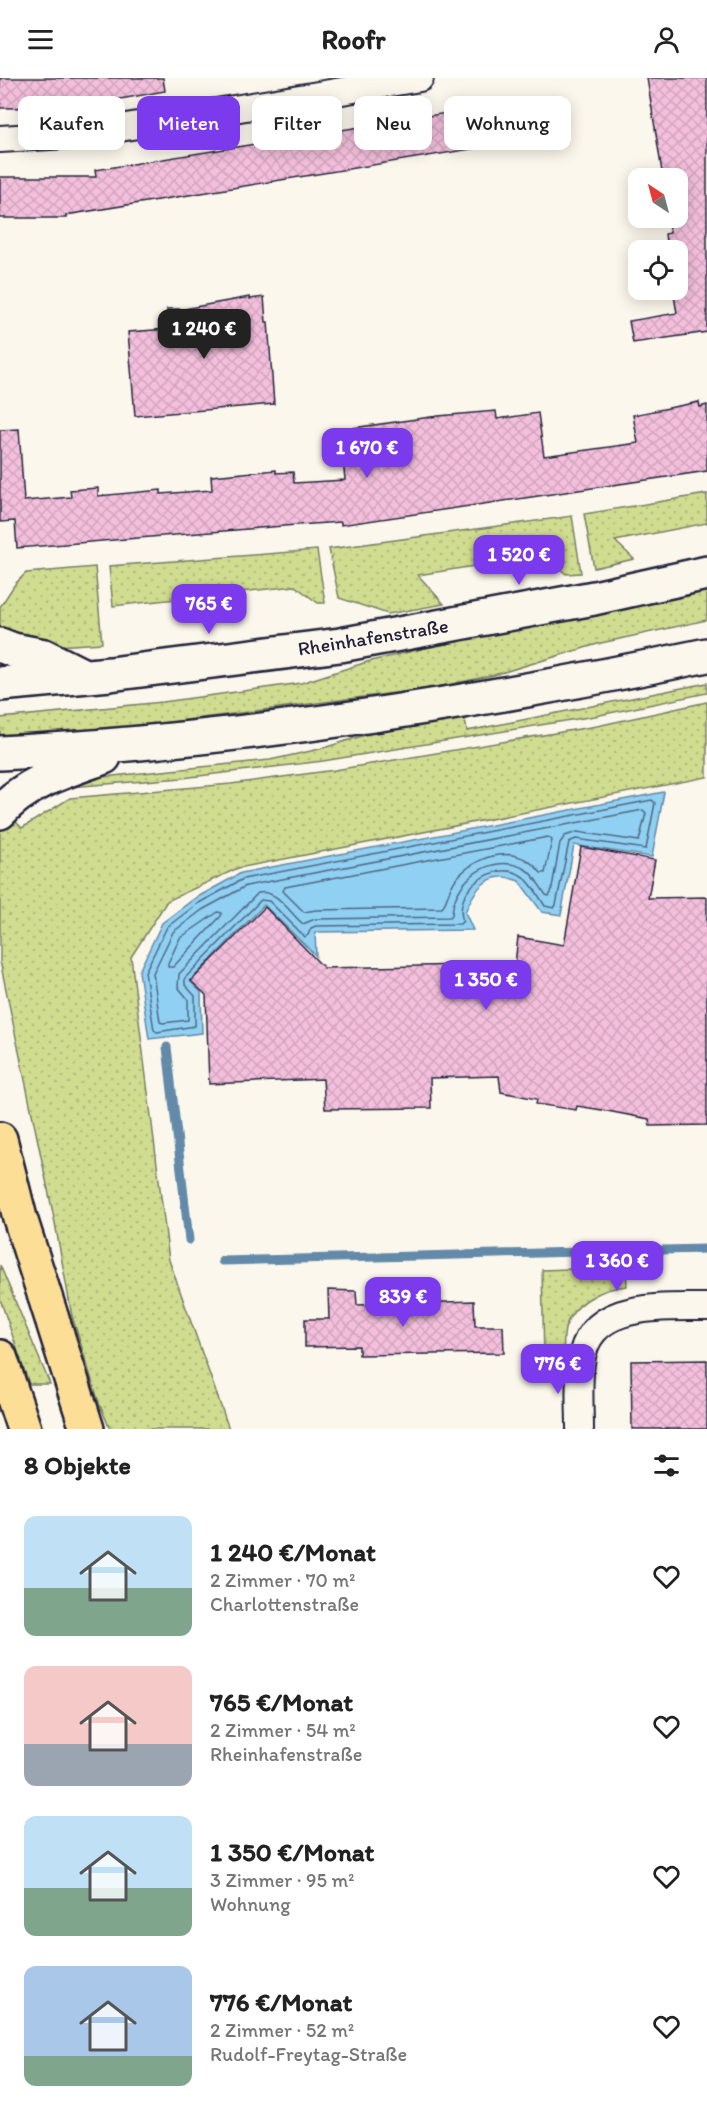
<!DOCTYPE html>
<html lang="de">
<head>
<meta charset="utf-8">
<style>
  :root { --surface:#fff; --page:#f2f2f2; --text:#222; --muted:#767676; --accent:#7c3aed }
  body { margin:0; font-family:Itim,sans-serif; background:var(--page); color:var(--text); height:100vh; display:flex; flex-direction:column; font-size:22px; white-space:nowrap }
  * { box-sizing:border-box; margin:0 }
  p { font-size:20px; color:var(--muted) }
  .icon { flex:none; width:33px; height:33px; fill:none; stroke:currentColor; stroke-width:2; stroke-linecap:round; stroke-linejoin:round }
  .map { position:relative; height:1351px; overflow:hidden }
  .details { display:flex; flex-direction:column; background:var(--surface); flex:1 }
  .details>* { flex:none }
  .banner { position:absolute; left:18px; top:18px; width:672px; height:54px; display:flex; gap:12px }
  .needle { width:39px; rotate:324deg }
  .buttons { position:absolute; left:628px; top:90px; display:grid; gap:12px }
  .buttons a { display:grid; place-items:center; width:60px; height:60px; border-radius:12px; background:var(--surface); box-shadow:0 3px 15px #0003; font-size:30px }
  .price { position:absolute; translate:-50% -51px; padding:0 14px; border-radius:12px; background:var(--accent); color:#fff; font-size:20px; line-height:39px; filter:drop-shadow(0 2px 3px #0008) }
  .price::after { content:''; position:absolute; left:50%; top:36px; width:18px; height:14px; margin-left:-9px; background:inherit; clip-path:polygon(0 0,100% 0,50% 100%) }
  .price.active { background:#222; color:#fff }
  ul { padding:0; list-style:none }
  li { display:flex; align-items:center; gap:18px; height:150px; padding:0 24px }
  li span { display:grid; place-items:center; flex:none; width:168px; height:120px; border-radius:12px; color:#555 }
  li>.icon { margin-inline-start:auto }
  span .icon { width:72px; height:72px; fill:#fffc; stroke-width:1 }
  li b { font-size:26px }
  h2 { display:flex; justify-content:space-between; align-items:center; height:72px; padding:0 24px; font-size:26px }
  .pill { padding:0 21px; border-radius:12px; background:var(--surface); box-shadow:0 3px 15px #0003; font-size:21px; line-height:54px }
  .pill.active { background:var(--accent); color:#fff }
  header { display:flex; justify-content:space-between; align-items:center; height:78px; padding:0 24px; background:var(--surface); font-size:27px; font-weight:700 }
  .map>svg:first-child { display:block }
  .grass { fill:url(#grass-dots); stroke:#797f65; stroke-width:1.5 }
  .water { fill:#90d0f2; stroke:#648aa9; stroke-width:1.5 }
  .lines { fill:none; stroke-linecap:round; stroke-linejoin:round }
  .shore { stroke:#4e6884; stroke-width:1.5 }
  .stream { stroke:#648aa9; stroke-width:9 }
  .building { fill:url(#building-cross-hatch); stroke:#22223b; stroke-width:1.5 }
  .minor-casing { stroke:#22223b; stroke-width:30 }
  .secondary-casing { stroke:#22223b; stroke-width:38 }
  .trunk-casing { stroke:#22223b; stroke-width:38 }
  .minor { stroke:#fbf7ec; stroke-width:26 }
  .secondary { stroke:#fbf7ec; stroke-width:33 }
  .trunk { stroke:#fdde96; stroke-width:33 }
  .labels { text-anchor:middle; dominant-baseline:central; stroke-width:4.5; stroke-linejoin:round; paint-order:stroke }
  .street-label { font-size:20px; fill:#22223b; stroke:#fbf7ec }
</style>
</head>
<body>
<header><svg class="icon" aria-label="menu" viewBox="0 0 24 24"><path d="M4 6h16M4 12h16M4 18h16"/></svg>Roofr<svg class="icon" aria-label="person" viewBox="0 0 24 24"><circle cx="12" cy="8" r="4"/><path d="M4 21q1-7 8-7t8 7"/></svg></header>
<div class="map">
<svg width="707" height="1351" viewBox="0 0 707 1351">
  <defs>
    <pattern id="grass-dots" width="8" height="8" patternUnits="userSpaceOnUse" patternTransform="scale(1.5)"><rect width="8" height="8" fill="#d0dc8f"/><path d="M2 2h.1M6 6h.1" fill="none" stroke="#b2bc7c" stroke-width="1.8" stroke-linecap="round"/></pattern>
    <pattern id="building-cross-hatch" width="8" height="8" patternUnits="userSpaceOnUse" patternTransform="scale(1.5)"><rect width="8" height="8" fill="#f4bfdc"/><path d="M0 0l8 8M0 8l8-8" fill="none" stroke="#d1a4be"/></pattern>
  </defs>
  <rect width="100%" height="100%" fill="#fbf7ec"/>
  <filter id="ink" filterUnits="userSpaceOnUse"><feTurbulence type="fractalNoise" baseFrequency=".0167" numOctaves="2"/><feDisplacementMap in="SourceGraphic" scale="12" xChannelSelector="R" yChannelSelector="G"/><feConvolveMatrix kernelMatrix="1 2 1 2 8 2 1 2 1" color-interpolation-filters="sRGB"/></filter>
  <g filter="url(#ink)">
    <path class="grass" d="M707,416V445L615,463L634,481L594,490L584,436Z
      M572,438L581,495L566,496L544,477L418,497L444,526L388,536L339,520L329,471Z
      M317,472L325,525H318L295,508L113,528L109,488Z
      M95,489L102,565L42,569L0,557V529L15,506L26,495Z
      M707,512V542L601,565L494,597L433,610L109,652L0,657V640L163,624L301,605L367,584L421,571Z
      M707,605V615L595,638L323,683L182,700L69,709C57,714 40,727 29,728L38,717L93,700L270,682L320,671L388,650L464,636L467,653Z
      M707,624V699L238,790L167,823L131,879L169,1182L229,1351H110L99,1325L72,1238L55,1145L0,883V752L9,737L22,750L70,720L231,706L335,692L597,648Z
      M0,1187L50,1306H29L0,1221Z
      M626,1189L627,1208C602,1210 572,1225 565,1251C563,1260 564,1271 563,1280L544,1279L542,1192Z"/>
    <path class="water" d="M664,714L652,779L574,767L561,837L542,834L519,803C514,802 506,798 501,799C481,800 472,818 465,834L473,852L315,854L316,878L264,827L190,903L201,914L202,955L149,961L139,893L162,845L194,821L241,795Z"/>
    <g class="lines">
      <path class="shore" d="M652,722L655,725L646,771L576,761L569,764L556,827L554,830L545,828C539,819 531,803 522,798C494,780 452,813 463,843L460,846L316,848L311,850L308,857L305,859L269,823L261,822L185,900V907L195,918V948L157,954L154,952L145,894L167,849L197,826L243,801Z
        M643,732L646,735L639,763L577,754L565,758L560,765L551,815L549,818L546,817C540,809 534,796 525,791C492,773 453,802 452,837L450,839L315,841L303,846C290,836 277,810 258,815L179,896L178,909L188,921V942L163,945L160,944L153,895L173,854L202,832L246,808Z
        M548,759L552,762L545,795H541C518,765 478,775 456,801C449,809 448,822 442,830L316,832L304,834L283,813L285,809Z
        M218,834L222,835L221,838L173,889H168V885L180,860Z"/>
      <path class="stream" d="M167,969L189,1162
        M661,1172L707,1171
        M222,1183L618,1173"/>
    </g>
    <path class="building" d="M0,0H163L165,13L76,29L0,30Z
      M647,0H707V254L633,265L629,243L677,235L673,212H678V172H667L665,156L670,155L668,140H678V100H663Z
      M502,26L508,65L66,137V140H0V99H96L95,92Z
      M250,219V221L264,219L266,244H268L274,326L135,338L128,254L168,251L167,231H184Z
      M699,324L700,329L707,327V393L341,447V444L283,448L17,470L15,443L0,444V352L19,351L24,423L71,419L70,412L98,410V418L161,412V416L212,412L211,398L276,392V395L293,394L294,405L345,402L343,380L356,378L353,350L438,338L496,333L497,341L538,335L544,378L638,365L633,337Z
      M581,769L655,782L648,820L707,819V1047L650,1048L649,1041L602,1032L577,1028L576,1032L536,1026L537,1021L501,1014L499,998L430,1000L431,1030L325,1031L323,1001L209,1006L206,917L191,903L265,829L324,890L515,886L518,859L564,867Z
      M328,1212L356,1213L357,1227L474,1223L475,1248H503L504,1275L359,1277V1268L305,1269V1241H329Z
      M707,1282V1351H632L631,1283Z"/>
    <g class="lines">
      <g class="minor-casing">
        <path id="minor" d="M0,61L84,56L420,0
          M580,1351C580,1329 578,1307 581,1285C588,1222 661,1230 707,1229"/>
      </g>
      <g class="secondary-casing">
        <path id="secondary" d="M0,567L13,572L44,578L84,598
          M0,606L110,596L340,567L594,520L707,495
          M0,675C238,663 474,626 707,577
          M0,734C26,704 68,692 104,679"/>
      </g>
      <g class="trunk-casing">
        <path id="trunk" d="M0,1061L20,1140L87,1351
          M0,1279L24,1351"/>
      </g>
      <use href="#minor" class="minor"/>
      <use href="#secondary" class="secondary"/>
      <use href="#trunk" class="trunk"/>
    </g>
  </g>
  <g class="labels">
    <g class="street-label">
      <text transform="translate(373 559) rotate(-9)">Rheinhafenstraße</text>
    </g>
  </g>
</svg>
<div class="buttons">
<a><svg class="needle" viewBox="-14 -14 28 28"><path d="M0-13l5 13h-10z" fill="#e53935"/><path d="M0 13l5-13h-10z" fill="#767676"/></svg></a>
<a><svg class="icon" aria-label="locate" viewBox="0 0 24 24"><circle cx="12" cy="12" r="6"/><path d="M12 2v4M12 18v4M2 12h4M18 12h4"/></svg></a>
</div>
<b class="price active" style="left:204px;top:282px">1 240 €</b>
<b class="price" style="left:367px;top:401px">1 670 €</b>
<b class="price" style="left:519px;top:508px">1 520 €</b>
<b class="price" style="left:209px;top:557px">765 €</b>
<b class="price" style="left:486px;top:933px">1 350 €</b>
<b class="price" style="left:617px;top:1214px">1 360 €</b>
<b class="price" style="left:403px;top:1250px">839 €</b>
<b class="price" style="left:558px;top:1317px">776 €</b>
<div class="banner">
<a class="pill">Kaufen</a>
<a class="pill active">Mieten</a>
<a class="pill">Filter</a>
<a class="pill">Neu</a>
<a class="pill">Wohnung</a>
</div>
</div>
<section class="details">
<h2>8 Objekte<svg class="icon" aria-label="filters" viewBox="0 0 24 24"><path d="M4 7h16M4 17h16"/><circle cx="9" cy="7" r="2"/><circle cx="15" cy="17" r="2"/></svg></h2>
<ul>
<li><span style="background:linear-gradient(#bfe0f5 60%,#7fa58c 0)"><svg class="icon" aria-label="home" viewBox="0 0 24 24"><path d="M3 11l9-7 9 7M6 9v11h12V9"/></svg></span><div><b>1 240 €/Monat</b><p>2 Zimmer · 70 m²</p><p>Charlottenstraße</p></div><svg class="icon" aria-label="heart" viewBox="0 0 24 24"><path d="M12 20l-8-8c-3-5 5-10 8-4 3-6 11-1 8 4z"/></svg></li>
<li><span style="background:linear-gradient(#f6c9c9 65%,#9aa5b1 0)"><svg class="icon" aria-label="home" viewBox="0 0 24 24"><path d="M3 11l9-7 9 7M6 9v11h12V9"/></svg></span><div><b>765 €/Monat</b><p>2 Zimmer · 54 m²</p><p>Rheinhafenstraße</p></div><svg class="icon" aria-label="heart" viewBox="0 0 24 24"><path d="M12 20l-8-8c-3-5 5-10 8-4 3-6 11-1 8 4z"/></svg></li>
<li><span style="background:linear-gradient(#bfe0f5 60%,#7fa58c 0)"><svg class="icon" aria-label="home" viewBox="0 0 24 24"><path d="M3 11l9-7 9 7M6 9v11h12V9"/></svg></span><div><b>1 350 €/Monat</b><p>3 Zimmer · 95 m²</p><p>Wohnung</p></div><svg class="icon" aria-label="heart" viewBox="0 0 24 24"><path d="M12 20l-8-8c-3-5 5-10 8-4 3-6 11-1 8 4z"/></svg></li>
<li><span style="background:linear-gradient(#a9c7e8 75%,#7fa58c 0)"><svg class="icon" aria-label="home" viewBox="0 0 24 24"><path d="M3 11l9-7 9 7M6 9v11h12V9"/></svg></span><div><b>776 €/Monat</b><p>2 Zimmer · 52 m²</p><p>Rudolf-Freytag-Straße</p></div><svg class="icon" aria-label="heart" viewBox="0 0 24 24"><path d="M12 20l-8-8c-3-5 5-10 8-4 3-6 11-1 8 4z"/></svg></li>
</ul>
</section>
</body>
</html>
